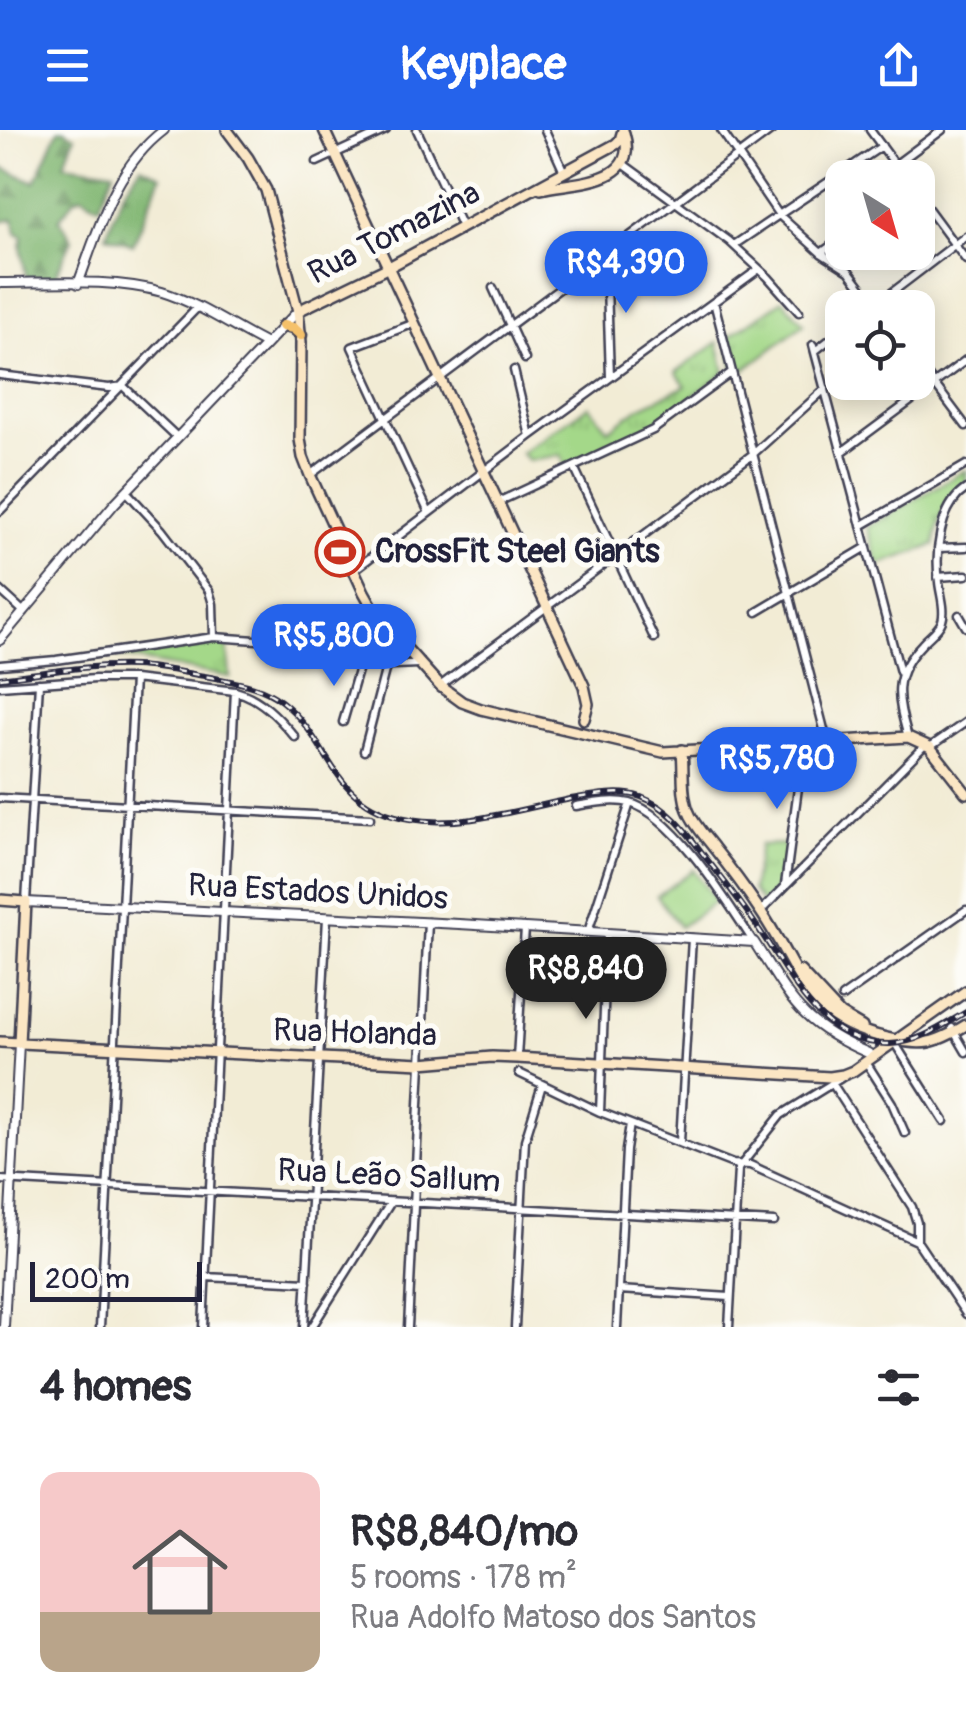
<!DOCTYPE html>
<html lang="en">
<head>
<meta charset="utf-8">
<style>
  :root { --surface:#fff; --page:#f7f7f7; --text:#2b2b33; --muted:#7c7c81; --line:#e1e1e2; --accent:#2563eb }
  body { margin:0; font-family:Pangolin,sans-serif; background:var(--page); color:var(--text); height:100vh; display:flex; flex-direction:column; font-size:38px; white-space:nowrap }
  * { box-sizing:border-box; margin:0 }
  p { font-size:32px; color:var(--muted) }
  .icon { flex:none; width:55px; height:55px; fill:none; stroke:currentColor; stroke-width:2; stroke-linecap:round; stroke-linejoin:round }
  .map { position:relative; height:1197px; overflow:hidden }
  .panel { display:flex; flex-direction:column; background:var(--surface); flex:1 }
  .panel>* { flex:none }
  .needle { width:65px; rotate:143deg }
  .fabs { position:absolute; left:825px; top:30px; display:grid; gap:20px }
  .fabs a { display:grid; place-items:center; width:110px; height:110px; border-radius:20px; background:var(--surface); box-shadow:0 5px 25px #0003; font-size:50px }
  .scale { position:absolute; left:30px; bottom:25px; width:172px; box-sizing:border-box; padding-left:10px; border:5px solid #22223b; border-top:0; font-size:28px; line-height:35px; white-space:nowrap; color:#22223b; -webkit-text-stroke:8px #fdfcf7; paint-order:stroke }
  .price { position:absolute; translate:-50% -85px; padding:0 22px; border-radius:35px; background:var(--accent); color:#fff; font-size:32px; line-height:65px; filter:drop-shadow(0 2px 5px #0008) }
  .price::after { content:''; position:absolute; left:50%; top:60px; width:30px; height:22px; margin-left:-15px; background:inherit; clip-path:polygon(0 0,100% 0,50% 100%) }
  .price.on { background:#222; color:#fff }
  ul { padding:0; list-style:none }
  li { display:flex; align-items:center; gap:30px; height:250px; padding:0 40px }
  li+li { border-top:2px solid var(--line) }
  li span { display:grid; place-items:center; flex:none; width:280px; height:200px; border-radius:20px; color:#555 }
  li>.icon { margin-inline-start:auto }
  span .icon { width:120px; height:120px; fill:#fffc; stroke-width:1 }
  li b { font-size:42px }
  h2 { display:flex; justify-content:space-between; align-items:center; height:120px; padding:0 40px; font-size:42px }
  header { display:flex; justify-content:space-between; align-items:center; height:130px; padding:0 40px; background:var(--accent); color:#fff; font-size:45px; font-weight:800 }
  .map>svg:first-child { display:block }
  .forest { fill:url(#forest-firs); stroke:#526d58; stroke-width:2.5 }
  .park { fill:url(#park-tufts); stroke:#637d62; stroke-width:2.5 }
  .pitch { fill:#a4d889; stroke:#637d62; stroke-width:2.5 }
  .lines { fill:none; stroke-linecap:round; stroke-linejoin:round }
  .minor-casing { stroke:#414052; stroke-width:11 }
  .tertiary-casing { stroke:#414052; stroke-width:12 }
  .secondary-casing { stroke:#414052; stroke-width:14 }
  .primary-casing { stroke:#414052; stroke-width:15 }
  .minor { stroke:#fff; stroke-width:6 }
  .tertiary { stroke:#fff; stroke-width:8 }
  .secondary { stroke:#fbe6c4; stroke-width:9 }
  .primary { stroke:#f5c16b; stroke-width:10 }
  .rail-casing { stroke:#22223b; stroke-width:6 }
  .rail { stroke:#fdfcf7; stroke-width:2.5; stroke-dasharray:8; stroke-linecap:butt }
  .labels { text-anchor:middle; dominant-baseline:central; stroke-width:10; stroke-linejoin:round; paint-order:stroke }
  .street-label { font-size:32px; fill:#22223b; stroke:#fdfcf7 }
  .poi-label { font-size:32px; font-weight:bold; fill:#22223b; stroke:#fdfcf7; text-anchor:start }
</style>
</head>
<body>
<header><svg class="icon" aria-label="menu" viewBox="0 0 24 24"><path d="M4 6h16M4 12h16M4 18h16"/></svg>Keyplace<svg class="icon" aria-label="share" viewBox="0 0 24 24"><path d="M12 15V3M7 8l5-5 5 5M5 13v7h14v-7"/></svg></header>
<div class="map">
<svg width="966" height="1197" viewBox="0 0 966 1197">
  <defs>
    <pattern id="forest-firs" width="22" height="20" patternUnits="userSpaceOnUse" patternTransform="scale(2.5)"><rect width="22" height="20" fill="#83b875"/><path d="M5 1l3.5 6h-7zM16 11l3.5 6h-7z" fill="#6b9561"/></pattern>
    <pattern id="park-tufts" width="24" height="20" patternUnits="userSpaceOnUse" patternTransform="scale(2.5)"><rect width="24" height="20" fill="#a4d889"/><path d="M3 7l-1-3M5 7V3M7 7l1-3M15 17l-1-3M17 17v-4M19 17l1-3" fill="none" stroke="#8db977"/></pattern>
  </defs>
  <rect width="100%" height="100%" fill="#fdfcf7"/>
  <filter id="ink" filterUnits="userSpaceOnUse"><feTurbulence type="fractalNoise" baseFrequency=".01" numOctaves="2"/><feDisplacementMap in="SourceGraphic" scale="20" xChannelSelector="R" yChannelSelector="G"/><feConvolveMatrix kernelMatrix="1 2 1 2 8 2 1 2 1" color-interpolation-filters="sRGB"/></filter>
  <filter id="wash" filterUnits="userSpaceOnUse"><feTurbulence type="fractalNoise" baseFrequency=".0048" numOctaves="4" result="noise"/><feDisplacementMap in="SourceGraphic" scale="40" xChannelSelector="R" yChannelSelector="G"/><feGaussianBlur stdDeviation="2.25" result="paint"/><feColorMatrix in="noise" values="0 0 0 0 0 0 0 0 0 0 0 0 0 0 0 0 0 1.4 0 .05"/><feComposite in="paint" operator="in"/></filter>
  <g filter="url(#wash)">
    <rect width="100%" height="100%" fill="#f2ecd5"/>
    <path class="forest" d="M58,0H64L75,6L64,34L114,41L99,76L82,66L75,69L59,89L72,109L55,147H26L21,117L23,106L16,103L14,89L0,92V37L35,52Z
      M141,36L161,46L133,115L106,105L123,62Z"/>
    <path class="park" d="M783,170L804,194L736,246L727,208Z
      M718,212L725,242L652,297L566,338L561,325L529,331L521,323L589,276L608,300L640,277L686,256L676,242Z
      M966,340V355C944,370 937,390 935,415L878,435L867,397Z
      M227,512L230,547L116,526Z
      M788,714L781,757L763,775L752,760L760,715Z"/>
    <path class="pitch" d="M693,740L716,771L680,797L657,766Z"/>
  </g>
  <g filter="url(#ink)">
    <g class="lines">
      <g class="minor-casing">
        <path id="minor" d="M417,0L462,97
          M545,0L564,42
          M721,0L779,85L821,123L849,141L877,178
          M870,0L905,48
          M317,32L386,0
          M622,33L729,111L768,147L799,182
          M895,35L942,0
          M918,65L966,130
          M734,115L882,16
          M821,123L842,108
          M606,125L610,247
          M493,158L525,229
          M714,172L827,611
          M873,177L966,106
          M415,193L352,217L429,383
          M813,215L900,542
          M815,221L842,200
          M918,232L966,296
          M514,240L530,306
          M0,245L109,258L123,256L177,307
          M842,322L966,230
          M574,337L654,508
          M310,345L772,0
          M126,361L162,400L209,461L213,474L214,507
          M498,372L653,300L732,242
          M0,381L197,178
          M861,396L966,335
          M938,418L966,417
          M354,440L530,306L759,139
          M938,447L966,445
          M0,460L24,482
          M757,482L867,417
          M959,485L966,497
          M0,535L56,530L214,507L284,512L394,535L419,534
          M0,556L95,549H134L235,561C261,568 278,587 295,607
          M440,556L753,324L825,259
          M343,592L362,527
          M908,607C897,568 891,546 922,514C928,507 939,500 942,491C946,479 940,464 939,452C935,423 939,376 966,359
          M930,617L966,592
          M364,621L387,533
          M0,668L370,688
          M576,676C593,673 613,669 630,673C674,685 728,773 753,811
          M785,755L804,613
          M26,772L39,553
          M761,781L925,615
          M588,802L630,673
          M842,867L966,780
          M952,898L966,922
          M894,912L944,991
          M517,928L525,798
          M866,932L892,973L905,1003
          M519,943L600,982L733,1034L750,1035L917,1111L966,1184
          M832,953L912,1077L917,1093V1111
          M600,982L607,803
          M680,1012L692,808
          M0,1050L774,1092
          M205,1147L307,1152
          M619,1160L730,1167
          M100,1197L134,549
          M203,1197L235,561
          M304,1197L327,788
          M312,1197L391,1072
          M408,1197L428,792
          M515,1197L525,1010L542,955
          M617,1197L626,1020L630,994
          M729,1197L738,1039L781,985L841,948"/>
      </g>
      <g class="tertiary-casing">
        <path id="tertiary" d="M0,153C51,153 113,148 162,162C198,173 232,197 266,214
          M78,154C99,98 114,38 164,0
          M0,510L115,373L298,181
          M26,772L459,794L754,812C792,871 800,894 868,923
          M4,1197L19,913"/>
      </g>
      <g class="secondary-casing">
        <path id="secondary" d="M227,0L248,28L266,60L298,181L301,212L300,309L303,327L310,345L364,462L378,487L440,556L462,572L481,579L663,622L908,607L930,617L966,663
          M324,0L584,556L588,574L584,589
          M541,59C572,51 640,56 624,3
          M298,181L389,137L616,14L620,10L623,0
          M682,620C684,639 681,662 688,680C693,694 705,706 714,718C730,738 745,758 759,779C803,843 802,889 887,908C923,917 935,914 966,895
          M0,770L26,772L19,913
          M800,841L840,884L862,897
          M0,912L421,933L492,927L517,928L830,947L843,945L853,941L966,861"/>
      </g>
      <g class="primary-casing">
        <path id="primary" d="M283,196L293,198L301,205"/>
      </g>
      <use href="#minor" class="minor"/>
      <use href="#tertiary" class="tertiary"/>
      <use href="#secondary" class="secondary"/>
      <use href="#primary" class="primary"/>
      <g class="rail-casing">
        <path id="rail" d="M0,548C40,543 96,534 135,536C160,537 185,543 210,547C235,552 261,555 281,571C333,611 330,677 410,689C461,698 516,680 566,670C589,666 619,659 641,667C671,678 688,704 706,728C725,752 744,776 760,801C793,850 821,915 890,914C919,913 942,896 966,882"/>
      </g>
      <use href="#rail" class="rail"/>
    </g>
  </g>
  <defs>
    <g id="stadium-ring" transform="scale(2.5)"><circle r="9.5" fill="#fdfcf7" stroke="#c8321e" stroke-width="1.5"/><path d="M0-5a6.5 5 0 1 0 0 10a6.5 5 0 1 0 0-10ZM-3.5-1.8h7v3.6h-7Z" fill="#c8321e"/></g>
  </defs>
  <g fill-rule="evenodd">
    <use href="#stadium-ring" x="340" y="422"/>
  </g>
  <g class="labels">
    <g class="street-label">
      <text transform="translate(394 103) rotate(-27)">Rua Tomazina</text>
      <text transform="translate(318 762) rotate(3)">Rua Estados Unidos</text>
      <text transform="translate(355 903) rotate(2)">Rua Holanda</text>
      <text transform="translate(389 1046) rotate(3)">Rua Leão Sallum</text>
    </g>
    <g class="poi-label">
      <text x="375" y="422">CrossFit Steel Giants</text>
    </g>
  </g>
</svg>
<div class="fabs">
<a><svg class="needle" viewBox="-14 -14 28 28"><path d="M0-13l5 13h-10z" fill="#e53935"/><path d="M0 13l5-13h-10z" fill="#7c7c81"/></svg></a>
<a><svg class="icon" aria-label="locate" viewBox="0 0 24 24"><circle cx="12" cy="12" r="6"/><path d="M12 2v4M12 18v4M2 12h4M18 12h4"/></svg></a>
</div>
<div class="scale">200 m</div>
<b class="price" style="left:626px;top:186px">R$4,390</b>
<b class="price" style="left:334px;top:559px">R$5,800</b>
<b class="price" style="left:777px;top:682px">R$5,780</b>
<b class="price on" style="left:586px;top:892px">R$8,840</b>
</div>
<section class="panel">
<h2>4 homes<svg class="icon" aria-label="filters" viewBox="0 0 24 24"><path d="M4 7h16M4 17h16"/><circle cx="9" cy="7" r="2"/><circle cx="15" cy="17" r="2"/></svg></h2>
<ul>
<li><span style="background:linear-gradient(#f6c9c9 70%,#b9a48a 0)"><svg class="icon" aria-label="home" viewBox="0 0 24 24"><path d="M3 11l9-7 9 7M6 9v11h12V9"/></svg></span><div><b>R$8,840/mo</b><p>5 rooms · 178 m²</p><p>Rua Adolfo Matoso dos Santos</p></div></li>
</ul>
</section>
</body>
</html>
